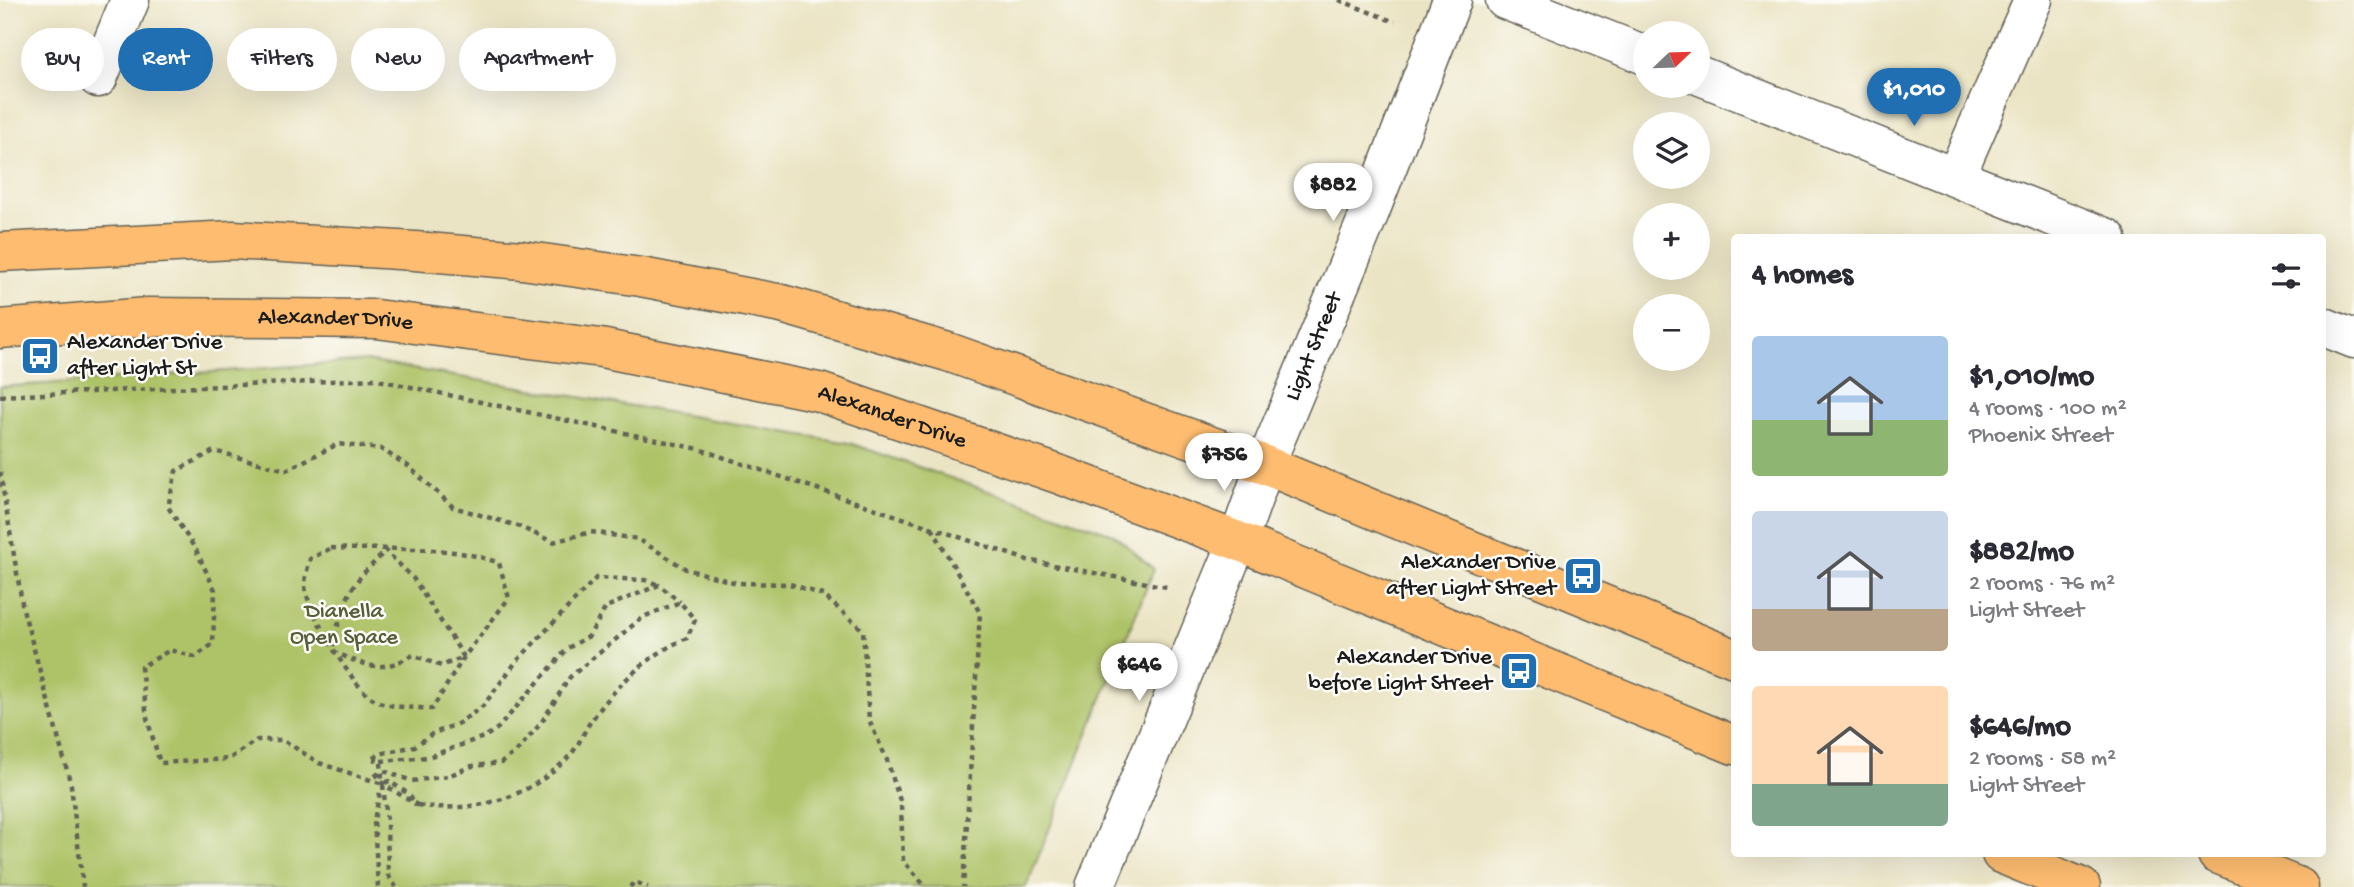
<!DOCTYPE html>
<html lang="en">
<head>
<meta charset="utf-8">
<style>
  :root { --surface:#fff; --page:#f2f2f3; --text:#2b2b33; --muted:#7c7c81; --accent:#1f6fb2 }
  body { margin:0; font-family:"Gochi Hand",sans-serif; background:var(--page); color:var(--text); height:100vh; display:flex; flex-direction:column; font-size:26px; white-space:nowrap }
  * { box-sizing:border-box; margin:0 }
  p { font-size:23px; color:var(--muted) }
  .icon { flex:none; width:38px; height:38px; fill:none; stroke:currentColor; stroke-width:2; stroke-linecap:round; stroke-linejoin:round }
  .map { position:relative; flex:1; overflow:hidden }
  .panel { position:absolute; left:1731px; top:234px; width:595px; height:623px; display:flex; flex-direction:column; background:var(--surface); border-radius:7px; box-shadow:0 7px 28px #0002 }
  .panel>* { flex:none }
  .banner { position:absolute; left:21px; top:28px; width:665px; height:63px; display:flex; gap:14px }
  .needle { width:46px; rotate:67deg }
  .buttons { position:absolute; left:1633px; top:21px; display:grid; gap:14px }
  .buttons a { display:grid; place-items:center; width:77px; height:77px; border-radius:50%; background:var(--surface); box-shadow:0 7px 28px #0002; font-size:35px }
  .price { position:absolute; translate:-50% -60px; padding:0 16px; border-radius:24px; background:#fff; color:#222; font-size:23px; line-height:46px; filter:drop-shadow(0 2px 4px #0008) }
  .price::after { content:''; position:absolute; left:50%; top:42px; width:21px; height:16px; margin-left:-10px; background:inherit; clip-path:polygon(0 0,100% 0,50% 100%) }
  .price.on { background:var(--accent); color:#fff }
  ul { padding:0; list-style:none }
  li { display:flex; align-items:center; gap:21px; height:175px; padding:0 21px }
  li span { display:grid; place-items:center; flex:none; width:196px; height:140px; border-radius:7px; color:#555 }
  li>.icon { margin-inline-start:auto }
  span .icon { width:84px; height:84px; fill:#fffc; stroke-width:1 }
  li b { font-size:30px }
  h2 { display:flex; justify-content:space-between; align-items:center; height:84px; padding:0 21px; font-size:30px }
  .tag { padding:0 24px; border-radius:32px; background:var(--surface); box-shadow:0 7px 28px #0002; font-size:24px; line-height:63px }
  .tag.on { background:var(--accent); color:#fff }
  .map>svg:first-child { display:block }
  .green { fill:#aec367; stroke:#657042; stroke-width:2 }
  .lines { fill:none; stroke-linecap:round; stroke-linejoin:round }
  .minor-casing { stroke:#646257; stroke-width:41 }
  .tertiary-casing { stroke:#646257; stroke-width:41 }
  .primary-casing { stroke:#646257; stroke-width:41 }
  .path { stroke:#646257; stroke-width:4.5; stroke-dasharray:5 5; stroke-linecap:butt }
  .minor { stroke:#fff; stroke-width:38 }
  .tertiary { stroke:#fff; stroke-width:38 }
  .primary { stroke:#fdbc70; stroke-width:38 }
  .labels { text-anchor:middle; dominant-baseline:central; stroke-width:5; stroke-linejoin:round; paint-order:stroke }
  .street-label { font-size:23px; fill:#1c1c1c; stroke:#fdfcf7 }
  .poi-label { font-size:23px; fill:#1c1c1c; stroke:#fdfcf7; text-anchor:end }
  .park-label { font-size:23px; fill:#565f3a; stroke:#fdfcf7 }
</style>
</head>
<body>
<div class="map">
<svg width="2354" height="887" viewBox="0 0 2354 887">
  <rect width="100%" height="100%" fill="#fdfcf7"/>
  <filter id="ink" filterUnits="userSpaceOnUse"><feTurbulence type="fractalNoise" baseFrequency=".0143" numOctaves="2"/><feDisplacementMap in="SourceGraphic" scale="14" xChannelSelector="R" yChannelSelector="G"/><feConvolveMatrix kernelMatrix="1 2 1 2 8 2 1 2 1" color-interpolation-filters="sRGB"/></filter>
  <filter id="wash" filterUnits="userSpaceOnUse"><feTurbulence type="fractalNoise" baseFrequency=".00686" numOctaves="4" result="noise"/><feDisplacementMap in="SourceGraphic" scale="28" xChannelSelector="R" yChannelSelector="G"/><feGaussianBlur stdDeviation="1.57" result="paint"/><feColorMatrix in="noise" values="0 0 0 0 0 0 0 0 0 0 0 0 0 0 0 0 0 1.4 0 .05"/><feComposite in="paint" operator="in"/></filter>
  <g filter="url(#wash)">
    <rect width="100%" height="100%" fill="#ebe4c4"/>
    <path class="green" d="M366,361L849,443L1113,534L1154,569L1026,887H0V387Z"/>
  </g>
  <g filter="url(#ink)">
    <g class="lines">
      <g class="minor-casing">
        <g id="minor">
          <path d="M1505,0L1645,55"/>
          <path d="M1698,75L2107,238"/>
          <path d="M98,78L130,0"/>
          <path d="M1956,176L2033,0"/>
          <path d="M2322,326L2354,339"/>
          <path id="s1" d="M1265,465L1370,212L1452,0"/>
        </g>
      </g>
      <g class="tertiary-casing">
        <path id="tertiary" d="M1095,887L1238,541L1265,465"/>
      </g>
      <g class="primary-casing">
        <g id="primary">
          <path d="M0,252L233,240L415,251L522,260L641,277L782,304L948,352L1265,465L1734,658"/>
          <path id="s2" d="M0,329L148,317L376,319L601,348L819,392L1055,473L1238,541L1734,745"/>
          <path d="M2001,854L2081,887"/>
          <path d="M2217,854L2299,887"/>
        </g>
      </g>
      <path class="path" d="M1339,0L1395,22
        M0,396L374,379L699,449L1027,560L1167,587
        M0,472L23,609L71,785L83,887
        M932,528L980,613L963,887
        M331,548C388,551 445,543 499,563L509,598L464,657L432,709C412,707 385,709 369,696C351,683 305,607 305,585C305,577 308,567 310,559Z
        M333,646C339,621 344,596 362,575C370,566 378,560 385,550L413,578L464,657L441,666L413,655C383,672 370,668 339,654
        M374,758L379,754L415,746L432,734L459,723L483,706L516,662L596,578L645,580L659,585
        M373,759L381,761L382,779L374,771L383,784L417,805L407,793L389,781L383,784L319,763L283,740H257L229,759L160,763L147,718L141,667L170,650L195,657L213,644L215,590L196,550L168,507L176,471L214,451L286,470L338,444L381,449L408,466L453,507L518,526L553,542L591,532L638,539L686,569L737,583L790,584L823,595L863,630L869,720L887,760L901,804L903,861L926,887
        M381,761L428,757L486,736L498,728L568,648L589,636L606,607L659,585L680,602
        M384,771L412,781L448,776L472,766L501,763L517,751L541,723L570,677L643,617L680,602L695,620L687,638C646,656 617,685 591,721C584,731 580,743 572,753C532,798 476,814 417,805
        M383,785L387,820L388,875L396,887
        M378,887L374,820L381,788
        M630,887L634,882L648,887"/>
      <use href="#minor" class="minor"/>
      <use href="#tertiary" class="tertiary"/>
      <use href="#primary" class="primary"/>
    </g>
  </g>
  <defs>
    <g id="bus-square" transform="scale(2.0125)"><rect x="-9" y="-9" width="18" height="18" rx="4" fill="#1f6fb2" stroke="#fdfcf7"/><path d="M-5-6H5V4H4V6H2V4H-2V6H-4V4H-5ZM-3.5-4V0h7V-4ZM-3.5 1.2v1.5H-2V1.2ZM2 1.2v1.5H3.5V1.2Z" fill="#fff"/></g>
  </defs>
  <g fill-rule="evenodd">
    <use href="#bus-square" x="40" y="356"/>
    <use href="#bus-square" x="1583" y="576"/>
    <use href="#bus-square" x="1519" y="671"/>
  </g>
  <g class="labels">
    <g class="street-label">
      <text stroke="none"><textPath href="#s2" startOffset="336">Alexander Drive</textPath></text>
      <text stroke="none"><textPath href="#s1" startOffset="128">Light Street</textPath></text>
      <text stroke="none"><textPath href="#s2" startOffset="903">Alexander Drive</textPath></text>
    </g>
    <g class="poi-label">
      <text x="67" y="343" text-anchor="start">Alexander Drive<tspan x="67" dy="26">after Light St</tspan></text>
      <text x="1556" y="563">Alexander Drive<tspan x="1556" dy="26">after Light Street</tspan></text>
      <text x="1492" y="658">Alexander Drive<tspan x="1492" dy="26">before Light Street</tspan></text>
    </g>
    <g class="park-label">
      <text x="344" y="612">Dianella<tspan x="344" dy="26">Open Space</tspan></text>
    </g>
  </g>
</svg>
<div class="buttons">
<a><svg class="needle" viewBox="-14 -14 28 28"><path d="M0-13l5 13h-10z" fill="#e53935"/><path d="M0 13l5-13h-10z" fill="#7c7c81"/></svg></a>
<a><svg class="icon" aria-label="layers" viewBox="0 0 24 24"><path d="M12 4l9 5-9 5-9-5zM3 14l9 5 9-5"/></svg></a>
<a>+</a>
<a>−</a>
</div>
<b class="price on" style="left:1914px;top:128px">$1,010</b>
<b class="price" style="left:1333px;top:223px">$882</b>
<b class="price" style="left:1224px;top:493px">$756</b>
<b class="price" style="left:1139px;top:703px">$646</b>
<div class="banner">
<a class="tag">Buy</a>
<a class="tag on">Rent</a>
<a class="tag">Filters</a>
<a class="tag">New</a>
<a class="tag">Apartment</a>
</div>
<section class="panel">
<h2>4 homes<svg class="icon" aria-label="filters" viewBox="0 0 24 24"><path d="M4 7h16M4 17h16"/><circle cx="9" cy="7" r="2"/><circle cx="15" cy="17" r="2"/></svg></h2>
<ul>
<li><span style="background:linear-gradient(#a9c7e8 60%,#8fb573 0)"><svg class="icon" aria-label="home" viewBox="0 0 24 24"><path d="M3 11l9-7 9 7M6 9v11h12V9"/></svg></span><div><b>$1,010/mo</b><p>4 rooms · 100 m²</p><p>Phoenix Street</p></div></li>
<li><span style="background:linear-gradient(#c9d6e8 70%,#b9a48a 0)"><svg class="icon" aria-label="home" viewBox="0 0 24 24"><path d="M3 11l9-7 9 7M6 9v11h12V9"/></svg></span><div><b>$882/mo</b><p>2 rooms · 76 m²</p><p>Light Street</p></div></li>
<li><span style="background:linear-gradient(#ffd9b3 70%,#7fa58c 0)"><svg class="icon" aria-label="home" viewBox="0 0 24 24"><path d="M3 11l9-7 9 7M6 9v11h12V9"/></svg></span><div><b>$646/mo</b><p>2 rooms · 58 m²</p><p>Light Street</p></div></li>
</ul>
</section>
</div>
</body>
</html>
